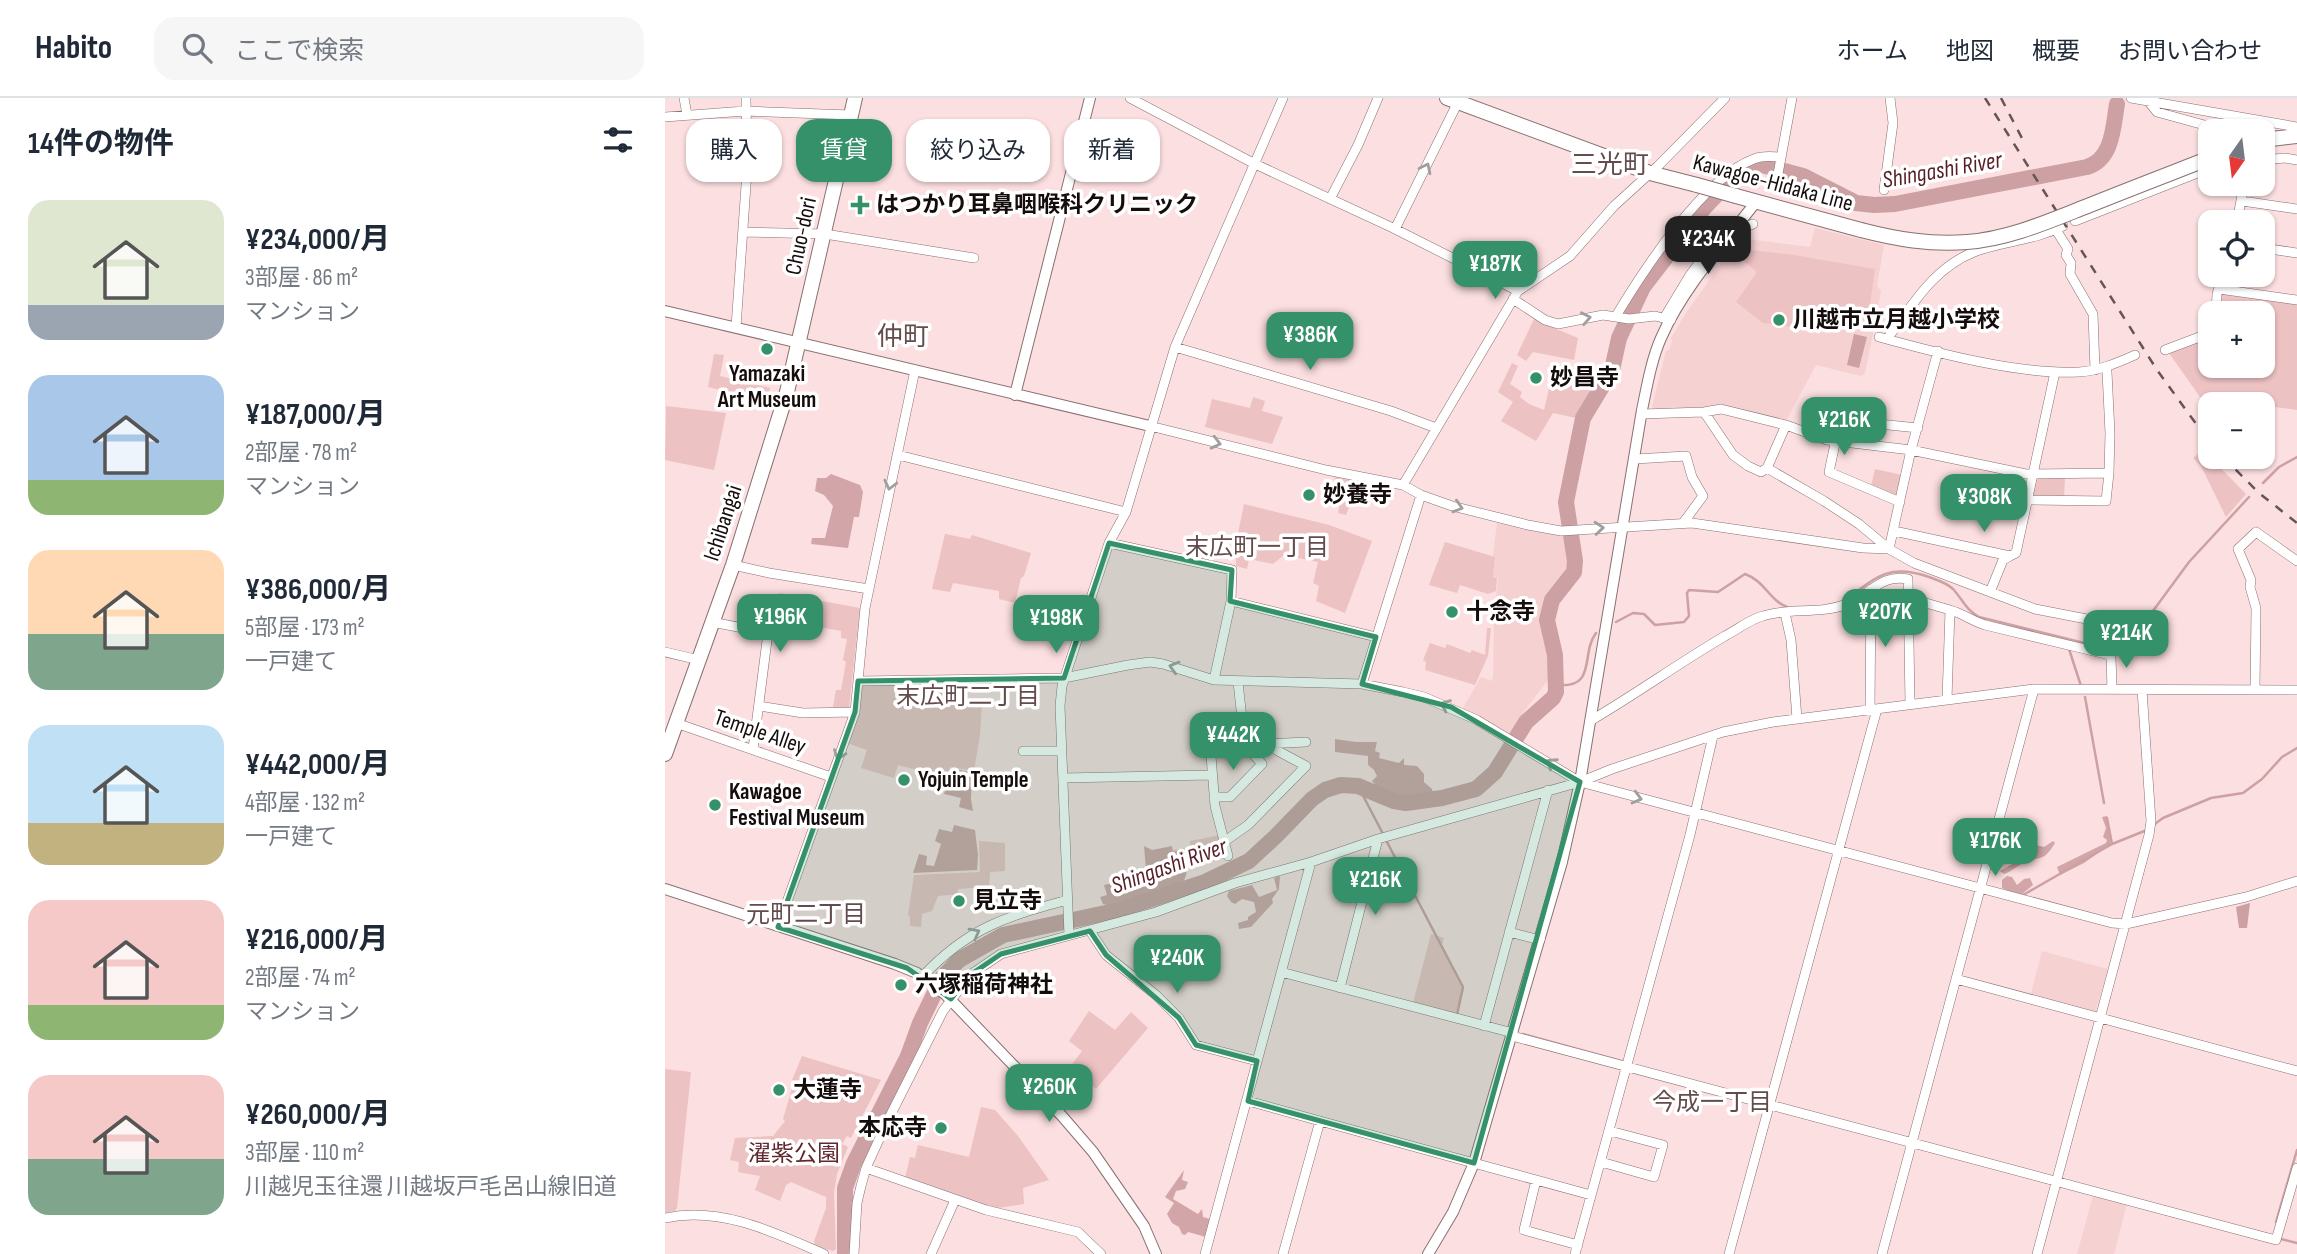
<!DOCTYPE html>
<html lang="ja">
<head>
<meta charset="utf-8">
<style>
  :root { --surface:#fff; --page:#f6f6f7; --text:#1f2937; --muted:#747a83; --line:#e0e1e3; --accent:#349169 }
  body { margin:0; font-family:"Sofia Sans Condensed","Noto Sans JP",sans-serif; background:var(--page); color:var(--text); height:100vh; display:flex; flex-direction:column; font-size:26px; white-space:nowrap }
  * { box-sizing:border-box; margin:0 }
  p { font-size:23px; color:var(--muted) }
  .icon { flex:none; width:38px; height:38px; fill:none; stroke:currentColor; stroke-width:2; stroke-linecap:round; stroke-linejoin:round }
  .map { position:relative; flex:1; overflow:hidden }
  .details { display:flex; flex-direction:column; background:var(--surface); width:665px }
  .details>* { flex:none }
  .hud { position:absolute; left:21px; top:21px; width:665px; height:63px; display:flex; gap:14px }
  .needle { width:46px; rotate:194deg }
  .controls { position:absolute; left:1533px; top:21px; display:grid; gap:14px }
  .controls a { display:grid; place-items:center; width:77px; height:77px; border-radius:14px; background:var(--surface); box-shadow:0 2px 5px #0004; font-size:35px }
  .price { position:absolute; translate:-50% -60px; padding:0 16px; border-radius:14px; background:var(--accent); color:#fff; font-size:23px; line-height:46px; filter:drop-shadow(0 2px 4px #0008) }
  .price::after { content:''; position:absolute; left:50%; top:42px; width:21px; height:16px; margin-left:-10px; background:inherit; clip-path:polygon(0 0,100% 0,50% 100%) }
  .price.current { background:#222; color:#fff }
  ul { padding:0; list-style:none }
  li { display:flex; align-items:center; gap:21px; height:175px; padding:0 28px }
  li span { display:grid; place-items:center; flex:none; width:196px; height:140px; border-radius:21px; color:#555 }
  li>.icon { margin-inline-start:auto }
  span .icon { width:84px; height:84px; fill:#fffc; stroke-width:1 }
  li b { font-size:30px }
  h2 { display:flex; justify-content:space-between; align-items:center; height:84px; padding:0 28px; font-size:30px }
  .chip { padding:0 24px; border-radius:21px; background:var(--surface); box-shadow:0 2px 5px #0004; font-size:24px; line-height:63px }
  .chip.current { background:var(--accent); color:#fff }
  header { display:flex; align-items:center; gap:42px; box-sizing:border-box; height:98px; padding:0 35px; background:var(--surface); border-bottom:2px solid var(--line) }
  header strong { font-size:33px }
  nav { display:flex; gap:38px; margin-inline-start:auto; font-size:24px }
  .search { width:490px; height:63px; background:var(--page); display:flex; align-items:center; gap:18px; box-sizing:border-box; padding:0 24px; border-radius:21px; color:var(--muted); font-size:26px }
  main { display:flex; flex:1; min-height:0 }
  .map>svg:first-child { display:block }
  .built { fill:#f6d1d2 }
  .green { fill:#edc2c3 }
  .forest { fill:#d2a6a8 }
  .water { fill:#cda1a3 }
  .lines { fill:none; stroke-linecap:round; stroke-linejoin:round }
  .stream { stroke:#cda1a3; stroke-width:2.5 }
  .river { stroke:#cda1a3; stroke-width:16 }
  .minor-casing { stroke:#897071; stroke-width:10 }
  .tertiary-casing { stroke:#897071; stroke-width:12 }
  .primary-casing { stroke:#897071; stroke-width:16 }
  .minor { stroke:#fff; stroke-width:9 }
  .tertiary { stroke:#fff; stroke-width:10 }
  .primary { stroke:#fff; stroke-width:14 }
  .rail { stroke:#655555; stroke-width:2.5; stroke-dasharray:9 9; stroke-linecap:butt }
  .primary-bridge-casing { stroke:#897071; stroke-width:16; stroke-linecap:butt }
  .primary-bridge { stroke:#fff; stroke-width:14 }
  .oneway { stroke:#a19e9e }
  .marked { fill:#349169; fill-opacity:0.2; stroke:#349169; stroke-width:5; stroke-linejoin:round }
  .poi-dot { fill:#349169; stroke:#fff; stroke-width:2.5 }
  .labels { text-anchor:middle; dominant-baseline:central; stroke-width:7; stroke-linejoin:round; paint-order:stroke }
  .street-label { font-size:23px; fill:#150c0c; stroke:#fff }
  .poi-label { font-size:23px; font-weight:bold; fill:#150c0c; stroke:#fff; text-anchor:start }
  .park-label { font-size:23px; fill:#61282e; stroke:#fff }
  .water-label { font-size:24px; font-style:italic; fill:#561f26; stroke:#fff }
  .neighbourhood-label { font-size:24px; fill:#644c4d; stroke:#fff }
  .quarter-label { font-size:26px; fill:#644c4d; stroke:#fff }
</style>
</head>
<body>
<header>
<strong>Habito</strong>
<div class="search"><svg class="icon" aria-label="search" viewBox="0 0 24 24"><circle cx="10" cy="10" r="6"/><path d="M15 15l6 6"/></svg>ここで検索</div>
<nav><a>ホーム</a><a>地図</a><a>概要</a><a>お問い合わせ</a></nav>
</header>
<main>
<section class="details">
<h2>14件の物件<svg class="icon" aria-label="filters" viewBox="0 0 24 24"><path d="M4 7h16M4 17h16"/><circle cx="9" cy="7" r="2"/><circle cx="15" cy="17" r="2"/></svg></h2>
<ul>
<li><span style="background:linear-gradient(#dfe7d0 75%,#9aa5b1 0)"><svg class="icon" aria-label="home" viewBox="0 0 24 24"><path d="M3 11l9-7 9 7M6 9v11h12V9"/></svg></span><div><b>¥234,000/月</b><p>3部屋 · 86 m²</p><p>マンション</p></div></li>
<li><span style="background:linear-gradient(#a9c7e8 75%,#8fb573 0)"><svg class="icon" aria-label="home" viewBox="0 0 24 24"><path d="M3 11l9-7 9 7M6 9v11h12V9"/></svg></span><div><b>¥187,000/月</b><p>2部屋 · 78 m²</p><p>マンション</p></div></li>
<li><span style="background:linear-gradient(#ffd9b3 60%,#7fa58c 0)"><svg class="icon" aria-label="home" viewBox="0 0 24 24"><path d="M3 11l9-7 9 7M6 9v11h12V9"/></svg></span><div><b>¥386,000/月</b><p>5部屋 · 173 m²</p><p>一戸建て</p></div></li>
<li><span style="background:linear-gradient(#bfe0f5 70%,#c2b280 0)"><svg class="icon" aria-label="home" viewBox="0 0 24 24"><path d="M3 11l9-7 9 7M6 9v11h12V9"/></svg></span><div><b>¥442,000/月</b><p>4部屋 · 132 m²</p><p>一戸建て</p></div></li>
<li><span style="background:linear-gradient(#f6c9c9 75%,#8fb573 0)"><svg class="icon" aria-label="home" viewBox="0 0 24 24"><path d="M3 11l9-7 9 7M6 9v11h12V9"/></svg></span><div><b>¥216,000/月</b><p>2部屋 · 74 m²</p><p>マンション</p></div></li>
<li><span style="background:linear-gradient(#f6c9c9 60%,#7fa58c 0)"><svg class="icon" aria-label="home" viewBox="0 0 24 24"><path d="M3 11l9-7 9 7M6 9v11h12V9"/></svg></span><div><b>¥260,000/月</b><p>3部屋 · 110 m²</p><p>川越児玉往還 川越坂戸毛呂山線旧道</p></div></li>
</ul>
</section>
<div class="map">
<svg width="1632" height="1156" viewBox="0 0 1632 1156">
  <rect width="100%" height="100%" fill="#fcdfe0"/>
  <path class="built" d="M1150,130L1219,147L1212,188L1216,193L1212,217L1200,275L1196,278L1151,267L1121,323L1058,308L989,312L987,308L1001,253L1004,252L1007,243L1006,240L1021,215L1074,140L1145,149Z
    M832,425L879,435L900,437L903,458L900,479L884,503L880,519L885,548L883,582L860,612L845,636L798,610L816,579L826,583L828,580L829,520L833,480L828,478L830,459L828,458Z
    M1377,853L1443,871L1430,915L1365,899Z
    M1428,1098L1462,1106L1449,1156H1412Z"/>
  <path class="green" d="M1076,151L1129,157L1210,171L1204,213L1192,224L1173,222L1168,235L1098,225L1071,204L1092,174L1071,157Z
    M1556,196L1632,206V312L1535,299L1504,255L1505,253L1545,238V268H1598V215H1553Z
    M870,219L889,230L913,240L909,262L868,254L861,263L852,257Z
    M49,256L59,257L55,278L105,290L102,303L43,289Z
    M847,265L853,268L845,286L857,294L855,299L864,306L879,312L890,266L908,269L905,288L927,292L911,320L888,315L871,343L836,323L848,304L833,294Z
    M588,299L600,303L597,313L618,319L607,346L540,329L547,301L585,310Z
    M1,308L61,315L49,372L0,362Z
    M1538,352L1581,396L1561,419L1536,368L1528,360Z
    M1210,371L1237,377L1232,397L1229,398L1206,388Z
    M670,379L694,384L681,417L673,415L676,398L667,394Z
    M1400,379L1399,400H1371L1368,398L1373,380Z
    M579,406L664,427L707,443L680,515L651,503L654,488L648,485L653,464L619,457L608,466L584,461L582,471L571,468V445Z
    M280,436L305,441L307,437L366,455L359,478L356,480L350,505L334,501V493L288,485L285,494L267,491Z
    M780,444L830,459L828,479L832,480L831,493L823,496L795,487L792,495L764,487Z
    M114,495L195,510L184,610L171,611L168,609L171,592H176L181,564L178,562L182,541L176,540V533L149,528L148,533L114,527L117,514L110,512Z
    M822,530H826L823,558L810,587L760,572L761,564L758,562L765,545L780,550L782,546L805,555L807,552L820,557Z
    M298,585V603L317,605L315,637L309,673L285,669L279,691L266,688L268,680L264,678V675L233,667L229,680L196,670L202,652L182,645L192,618L197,588Z
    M556,737L562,759L527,769L515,776L499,753L525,750V743Z
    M314,743L340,745V773L325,774L324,789L293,791V796L273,798L267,813L257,816L256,829L245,828V819L243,817L249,777L315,774Z
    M766,836L779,840L777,847L799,890L792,917L748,905Z
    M424,913L450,932L466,914L483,930L431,991L405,969L417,953L404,943Z
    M137,958L216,982L186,1040L182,1038L177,1046L183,1049L172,1076L169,1095L171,1151L168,1153L150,1148L149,1143L161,1110V1099L126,1084L121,1087L115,1103L90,1092L95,1078L73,1074L74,1064L65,1062L70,1040L108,1038L120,1023L118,1021L129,983L127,982Z
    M0,971L26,974L12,1110L10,1113L0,1115Z
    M316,1009L330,1012L353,1038L384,1082L358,1090L359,1106L326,1111L240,1080L245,1059L250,1060L253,1047L304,1059Z"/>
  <path class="forest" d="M166,376L195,387L198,394L194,419H189L183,450L146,446L147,440H160L168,408L159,397L150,393L152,380H161Z
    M670,641L691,644H712L710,653L715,655L714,660L734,665L739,660V667L752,668L759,676V684L767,691L768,696L764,700C744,701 721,701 707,683L712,678L709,672L703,667V658L670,654Z
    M288,671L307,674L306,701L308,713L294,709L296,700L279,696Z
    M1442,718L1446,746L1419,765L1395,777L1392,769L1441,745L1442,742L1438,739L1441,730L1437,719Z
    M289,727L310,732L313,757L312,772L248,775L254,756L262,758L261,767L269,768L276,746L270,743L274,731L287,734Z
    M1388,743L1390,745C1378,765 1376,757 1359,765C1351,768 1348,773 1339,776L1335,773L1368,754L1371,747L1379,749Z
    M479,748L487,752L507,748L508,754L516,752C521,764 525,772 518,784L454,810L438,806L435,799L442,797L439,787L447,785V780L455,777L457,784H462V779L469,783L471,775L481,772Z
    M615,778L614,791L607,801L608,805L586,829L574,831L573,825L583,822V819L591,814L589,804L577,801L570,806L566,804L562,798L564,793L587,787L594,799L612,792L609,780Z
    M1342,778L1347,779L1352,787L1359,781L1365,780L1368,787L1357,796H1350L1337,790V782Z
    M519,1072L517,1082L523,1084L520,1091L511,1093L508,1101L533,1116L537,1111L538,1119L545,1121L541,1139L523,1134L520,1137L517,1136L514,1129L507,1125L502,1116L509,1105L500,1099Z"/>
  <path class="water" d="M1189,236L1202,239L1194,270L1182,267Z
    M1585,805L1582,830H1574L1571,809Z"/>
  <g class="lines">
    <path class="stream" d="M1598,385L1614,369L1632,359
      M1180,503C1211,479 1223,465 1264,479C1272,482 1282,485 1288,491C1298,502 1301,512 1314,519L1439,550L1454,549L1471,536L1524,464L1584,399
      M951,524L968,515L979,516L990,527L1019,524L1024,518L1022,495L1024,492L1053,494L1080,476C1100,483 1104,502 1122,509
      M1404,551L1416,588
      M891,587C933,591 915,556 931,535
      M1420,599L1439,705
      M693,688L717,734
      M1442,720L1447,746
      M1487,728L1498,720L1546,700L1578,695L1597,681L1617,659L1632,650
      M722,744L798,889L792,917
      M1358,797L1447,746L1482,732
      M858,936L960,964
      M1611,1124L1632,1052
      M1616,1141L1632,1145"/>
    <path class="river" d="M180,1156V1090L189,1065L243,958L255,925L277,880L294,862L338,837L450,813L540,784L584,763L611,738L647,701L660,692L676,687L693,688L729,703L741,705L777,700L811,691L830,674L861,624L888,600L891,594L890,557L882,522L887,502L909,474L910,463L901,404L918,320L947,272L954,240L978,189L1039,110L1061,87L1087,69L1097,67L1138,78L1191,105L1209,107L1230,106L1422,69C1448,61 1448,29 1452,6"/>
    <g class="minor-casing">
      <path id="minor" d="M19,0L22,17
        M465,0L590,66L728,130L853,193
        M1466,0L1632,29
        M1483,3L1492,14L1561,33
        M0,19L80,13L186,17
        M1598,62L1620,60L1632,62
        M1113,76L1127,0
        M1219,92L1228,25L1225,0
        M665,101L693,47L713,0
        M1577,103L1632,111
        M1410,123L1545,70
        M1572,124L1579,86
        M1078,130L1088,126
        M730,131L793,4
        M1391,132L1403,151L1401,157L1406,165L1405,176L1428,216L1430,272
        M80,134L160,136L309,160
        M1598,150L1632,155
        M1554,191L1632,202
        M848,201L880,222L893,226L938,217L964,221L990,218L1006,222
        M1551,215L1552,196L1558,177
        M951,218C978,173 1039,79 1089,61C1098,57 1108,59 1116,59
        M999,220L1025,177L1065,124
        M71,229L82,73L81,0
        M1214,239C1272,255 1355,277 1414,274C1433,273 1452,265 1470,257
        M1222,241C1247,208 1268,170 1309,154C1338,143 1368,143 1398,128
        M510,249L726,313L771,330
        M1500,252L1545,235
        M1039,314L1068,357L1083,368L1096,374L1102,370
        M977,316L1039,314L1056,311L1121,327L1162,342L1246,352L1361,376L1444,375L1445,335L1442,274L1440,269
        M1121,327L1102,370L1159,403L1194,426L1224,451L1249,465L1370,511L1437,524C1448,542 1446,571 1447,592
        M485,328L661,372L738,387L756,397L787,408L863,427L896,433L1027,425L1198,450L1224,451
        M233,357L461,414
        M970,361L1021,358L1027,379L1038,398L1018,425
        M738,387L853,193L905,158L949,108L993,68L1060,0
        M1364,402L1441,403L1444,375
        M1235,404L1164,374L1175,322L1253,330
        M1229,433L1345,458L1351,455L1390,274
        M444,445L567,472L566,503L549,582
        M1224,451L1246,352L1273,253
        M68,467L104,475L204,491
        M1325,494L1338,462L1345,458
        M566,503L711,539
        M1244,505H1261L1285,512L1282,601
        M1285,512C1297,515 1307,523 1320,527L1445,557
        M1120,515L1126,542L1132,621
        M47,524L103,535L88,651
        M0,554L34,562
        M193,583L399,580L463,567L485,564L498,566L549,582L697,586L738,594L759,599L812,622L915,684L1447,825L1461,826L1581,799L1632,783
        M573,584L578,630
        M697,586L756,397
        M1590,592L1591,510L1585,489L1586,482L1573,451L1591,434L1632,463
        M94,608L138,615L190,614
        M1205,611L1206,491
        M925,623C971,596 1014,565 1060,538C1072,532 1085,521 1098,518C1125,509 1154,517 1182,506C1206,497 1214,476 1243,481L1245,606
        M11,625L166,679
        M358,653H396
        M398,680L546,677
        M549,699H565L597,666L580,647
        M560,743L583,727L641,668L613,653L605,646
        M563,758L550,708L544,633L578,630L580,647L641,644
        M113,829L190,614L200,510L250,272
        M425,833L441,857L491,897L514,920L531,947L592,963
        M844,834L875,842
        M404,837L395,608L397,588L444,445L461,414L510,249L618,0
        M616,874L848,935
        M258,878C303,830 340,819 402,802
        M1291,881L1632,973
        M675,890L713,741
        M819,928L883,692
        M847,938L1611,1142L1632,1070
        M583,1003L655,1023
        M936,1064L989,1079L998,1047L945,1033
        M201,1070L321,1112L413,1134L436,1156
        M871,1082L859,1132L913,1147
        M0,1120C55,1108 109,1134 159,1156
        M189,1156L192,1105L196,1088L201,1070L222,1024L278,913L305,877L336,856L491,814L570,785L646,764L713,741L915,684L947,671L1058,634L1108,624L1369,591L1632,592
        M266,1156L290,1102
        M540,1156L646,764
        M618,1156L655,1023L926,1097
        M910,1156L1025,737L1048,638
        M1064,1156L1212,611
        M1217,1156L1369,591
        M1372,1156L1484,737L1486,723L1477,592"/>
    </g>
    <g class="tertiary-casing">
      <path id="tertiary" d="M0,213L485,328
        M350,297L425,0
        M0,791L230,866L252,875L280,896L397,1018L428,1054L479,1128L491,1156
        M763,1156L788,1114L809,1065L897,764L915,684L977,312C982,288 986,263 996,240C1018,190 1058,146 1091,104"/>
    </g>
    <g class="primary-casing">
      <path id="primary" d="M782,0L985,75L1032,87
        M1598,42L1632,38
        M1071,98L1196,132
        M0,656L68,467L122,294L190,0"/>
    </g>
    <use href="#minor" class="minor"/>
    <use href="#tertiary" class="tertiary"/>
    <use href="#primary" class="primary"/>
    <path class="rail" d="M1320,0L1492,272L1545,345
      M1336,0L1360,46
      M1558,359L1594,395L1632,425"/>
    <g class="primary-bridge-casing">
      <path id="primary-bridge" d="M1032,87L1071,98
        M1196,132C1231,141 1265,147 1302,144C1343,141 1382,124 1420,109C1462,92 1504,76 1545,60"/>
    </g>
    <use href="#primary-bridge" class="primary-bridge"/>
  </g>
  <defs><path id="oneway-chevron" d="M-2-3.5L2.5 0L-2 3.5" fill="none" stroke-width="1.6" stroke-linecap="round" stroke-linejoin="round" transform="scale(1.75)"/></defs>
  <g class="oneway">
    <use href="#oneway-chevron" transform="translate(761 70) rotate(-64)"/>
    <use href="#oneway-chevron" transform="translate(921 220) rotate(-11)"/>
    <use href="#oneway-chevron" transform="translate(551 345) rotate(14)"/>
    <use href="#oneway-chevron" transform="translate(225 387) rotate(104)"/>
    <use href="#oneway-chevron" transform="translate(793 409) rotate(17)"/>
    <use href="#oneway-chevron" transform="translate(934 430) rotate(-5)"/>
    <use href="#oneway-chevron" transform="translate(509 569) rotate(-164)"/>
    <use href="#oneway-chevron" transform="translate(780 607) rotate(-158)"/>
    <use href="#oneway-chevron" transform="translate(174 657) rotate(110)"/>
    <use href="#oneway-chevron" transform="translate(886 665) rotate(-147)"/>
    <use href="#oneway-chevron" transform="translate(972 700) rotate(15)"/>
    <use href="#oneway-chevron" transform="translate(310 835) rotate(-28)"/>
  </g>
  <path class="marked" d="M444,445L567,472L565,503L711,539L697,586L786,609L915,684L809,1065L583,1003L592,963L531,947L514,920L441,857L425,833L336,856L305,877L286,901L242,870L113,829L190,614L193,583L399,580Z"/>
  <g class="poi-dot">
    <path d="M191.5 96.5h7v7h7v7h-7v7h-7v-7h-7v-7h7z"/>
    <circle cx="1114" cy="222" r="7"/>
    <circle cx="102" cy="251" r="7"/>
    <circle cx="871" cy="280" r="7"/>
    <circle cx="644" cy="397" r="7"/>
    <circle cx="787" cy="514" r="7"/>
    <circle cx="239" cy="682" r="7"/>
    <circle cx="50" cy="707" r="7"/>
    <circle cx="294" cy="803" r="7"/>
    <circle cx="236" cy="887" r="7"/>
    <circle cx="114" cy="992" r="7"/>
    <circle cx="276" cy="1030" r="7"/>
  </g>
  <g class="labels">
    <g class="street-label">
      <text transform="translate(1108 85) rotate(15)">Kawagoe-Hidaka Line</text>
      <text transform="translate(136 138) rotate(-78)">Chuo-dori</text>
      <text transform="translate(58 425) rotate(-72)">Ichibangai</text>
      <text transform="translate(95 634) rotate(19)">Temple Alley</text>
    </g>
    <g class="poi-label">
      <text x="211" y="107">はつかり耳鼻咽喉科クリニック</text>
      <text x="1128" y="222">川越市立月越小学校</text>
      <text x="102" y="276" text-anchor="middle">Yamazaki<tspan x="102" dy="26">Art Museum</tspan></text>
      <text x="885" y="280">妙昌寺</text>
      <text x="658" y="397">妙養寺</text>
      <text x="801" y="514">十念寺</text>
      <text x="253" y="682">Yojuin Temple</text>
      <text x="64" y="694">Kawagoe<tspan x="64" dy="26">Festival Museum</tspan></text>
      <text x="308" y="803">見立寺</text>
      <text x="250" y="887">六塚稲荷神社</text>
      <text x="128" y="992">大蓮寺</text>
      <text x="262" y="1030" text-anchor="end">本応寺</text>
    </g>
    <g class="park-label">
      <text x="129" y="1056">濯紫公園</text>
    </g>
    <g class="water-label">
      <text transform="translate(1277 72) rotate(-10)">Shingashi River</text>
      <text transform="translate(504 768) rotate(-20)">Shingashi River</text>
    </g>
    <g class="neighbourhood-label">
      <text x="592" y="449">末広町一丁目</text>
      <text x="303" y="598">末広町二丁目</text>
      <text x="141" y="816">元町二丁目</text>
      <text x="1047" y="1004">今成一丁目</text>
    </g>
    <g class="quarter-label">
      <text x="945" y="67">三光町</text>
      <text x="238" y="239">仲町</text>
    </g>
  </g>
</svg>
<div class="controls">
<a><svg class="needle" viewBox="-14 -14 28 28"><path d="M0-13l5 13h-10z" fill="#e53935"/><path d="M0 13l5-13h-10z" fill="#747a83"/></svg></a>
<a><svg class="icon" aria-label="locate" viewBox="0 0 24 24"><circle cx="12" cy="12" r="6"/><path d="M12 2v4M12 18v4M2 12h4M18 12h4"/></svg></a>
<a>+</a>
<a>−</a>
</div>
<b class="price current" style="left:1043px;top:178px">¥234K</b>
<b class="price" style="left:830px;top:203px">¥187K</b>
<b class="price" style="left:645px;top:274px">¥386K</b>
<b class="price" style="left:1179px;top:359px">¥216K</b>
<b class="price" style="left:1319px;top:436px">¥308K</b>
<b class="price" style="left:1220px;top:551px">¥207K</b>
<b class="price" style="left:115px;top:556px">¥196K</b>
<b class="price" style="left:391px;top:557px">¥198K</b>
<b class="price" style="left:1461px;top:572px">¥214K</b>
<b class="price" style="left:568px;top:674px">¥442K</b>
<b class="price" style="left:1330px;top:780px">¥176K</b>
<b class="price" style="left:710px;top:819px">¥216K</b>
<b class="price" style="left:512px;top:897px">¥240K</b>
<b class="price" style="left:384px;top:1026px">¥260K</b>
<div class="hud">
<a class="chip">購入</a>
<a class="chip current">賃貸</a>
<a class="chip">絞り込み</a>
<a class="chip">新着</a>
</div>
</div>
</main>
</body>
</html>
